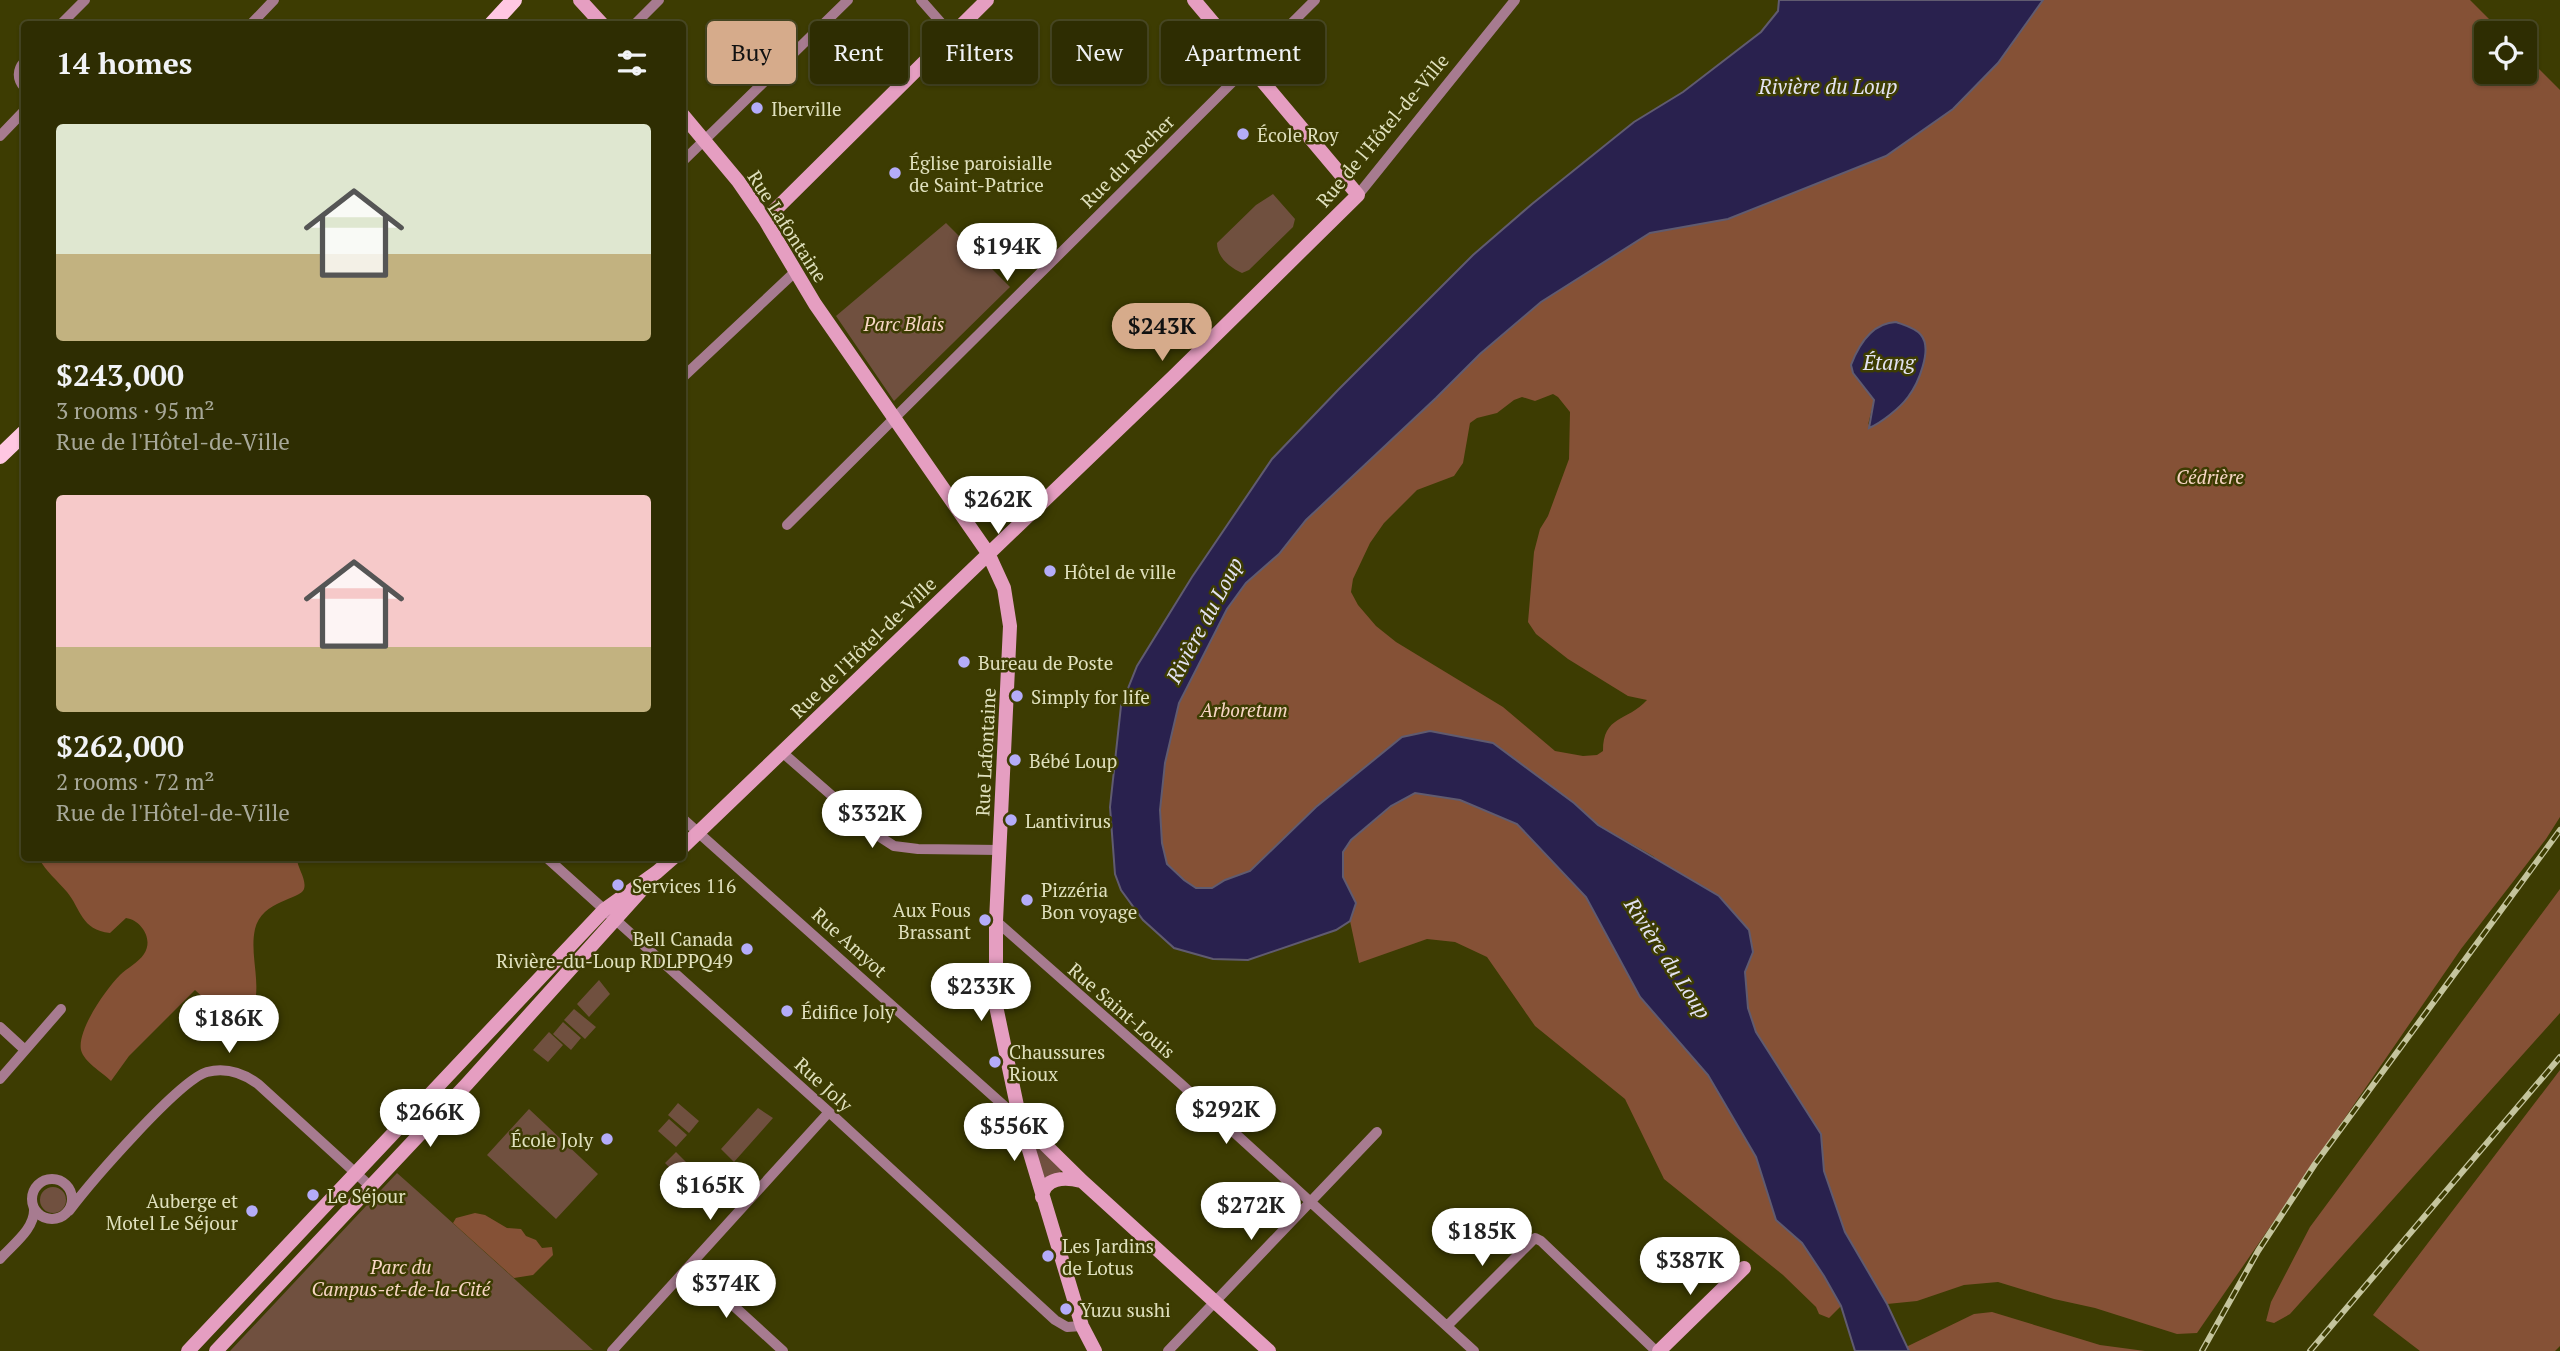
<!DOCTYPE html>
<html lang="en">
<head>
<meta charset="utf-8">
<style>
  :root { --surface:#2e2d02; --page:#36350c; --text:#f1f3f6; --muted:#a7a899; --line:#494924; --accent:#d6ab8b }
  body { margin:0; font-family:"PT Serif",serif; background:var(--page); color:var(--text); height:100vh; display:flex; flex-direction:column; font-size:26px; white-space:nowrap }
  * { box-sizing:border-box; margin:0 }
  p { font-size:23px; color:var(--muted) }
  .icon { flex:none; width:38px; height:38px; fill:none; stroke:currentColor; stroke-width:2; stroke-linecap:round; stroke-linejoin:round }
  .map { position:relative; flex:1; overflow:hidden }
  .panel { position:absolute; left:21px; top:21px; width:665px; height:840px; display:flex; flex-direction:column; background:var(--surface); border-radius:7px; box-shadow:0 2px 5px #0004,0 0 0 2px var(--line) }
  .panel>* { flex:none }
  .banner { position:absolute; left:707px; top:21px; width:665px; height:63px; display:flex; gap:14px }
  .buttons { position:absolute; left:2474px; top:21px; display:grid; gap:14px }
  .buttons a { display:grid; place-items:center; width:63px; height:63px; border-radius:7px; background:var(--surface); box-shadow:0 2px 5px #0004,0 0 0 2px var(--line); font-size:35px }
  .price { position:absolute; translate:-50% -60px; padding:0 16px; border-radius:24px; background:#fff; color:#222; font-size:23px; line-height:46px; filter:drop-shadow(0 2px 4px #0008) }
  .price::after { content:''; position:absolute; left:50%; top:42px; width:21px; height:16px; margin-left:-10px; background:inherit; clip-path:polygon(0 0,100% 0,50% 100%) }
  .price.selected { background:var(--accent); color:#111 }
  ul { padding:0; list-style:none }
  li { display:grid; align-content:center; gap:14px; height:371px; padding:0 35px }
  li span { display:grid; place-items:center; height:217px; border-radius:7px; color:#555 }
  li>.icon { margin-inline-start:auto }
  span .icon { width:126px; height:126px; fill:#fffc; stroke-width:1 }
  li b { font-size:30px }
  h2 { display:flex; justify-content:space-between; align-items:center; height:84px; padding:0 35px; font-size:30px }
  .pill { padding:0 24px; border-radius:7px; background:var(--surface); box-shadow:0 2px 5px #0004,0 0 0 2px var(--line); font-size:24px; line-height:63px }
  .pill.selected { background:var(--accent); color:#111 }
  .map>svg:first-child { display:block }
  .green { fill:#70503f }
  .forest { fill:#855136; fill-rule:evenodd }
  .water { fill:#29214e; stroke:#605b70; stroke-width:2 }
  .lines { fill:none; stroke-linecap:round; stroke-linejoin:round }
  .street { stroke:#a77b90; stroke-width:10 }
  .secondary { stroke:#e59ec1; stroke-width:14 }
  .primary { stroke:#ffc7e2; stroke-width:16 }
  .rail-casing { stroke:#c4c49d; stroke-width:6 }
  .rail { stroke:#3d3c02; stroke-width:3.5; stroke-dasharray:10; stroke-linecap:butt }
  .poi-dot { fill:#b4acf9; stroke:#3d3c02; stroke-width:2.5 }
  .labels { text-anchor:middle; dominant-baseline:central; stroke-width:5; stroke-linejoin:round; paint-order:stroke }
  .poi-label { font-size:19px; fill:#e0e1be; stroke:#3d3c02; text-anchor:start }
  .street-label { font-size:19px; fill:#e0e1be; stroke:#3d3c02 }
  .park-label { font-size:19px; font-style:italic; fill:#f8d6c5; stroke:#3d3c02 }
  .water-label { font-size:21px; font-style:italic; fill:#e3e2f2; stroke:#3d3c02 }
</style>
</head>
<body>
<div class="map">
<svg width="2560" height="1351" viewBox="0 0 2560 1351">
  <rect width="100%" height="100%" fill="#3d3c02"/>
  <path class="green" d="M1273,194L1295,219L1293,227L1249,270L1242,273C1229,267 1217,257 1217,243L1256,205Z
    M946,223L1010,287L894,401L836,316Z
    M599,980L610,994L589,1017L577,1004Z
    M574,1009L596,1027L585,1039L564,1020Z
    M563,1022L581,1038L571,1050L553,1034Z
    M549,1032L563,1045L548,1062L533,1050Z
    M678,1103L699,1121L689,1133L668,1115Z
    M758,1108L773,1118L734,1162L721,1149Z
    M529,1109L598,1174L556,1219L487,1155Z
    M669,1119L687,1135L676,1147L658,1131Z
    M1031,1139L1061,1170L1060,1173L1045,1182Z
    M676,1152L699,1175L688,1186L665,1163Z
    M397,1173L424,1197L593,1350L230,1351Z
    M40 1200a13 13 0 1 1 26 0a13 13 0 1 1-26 0Z"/>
  <path class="forest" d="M2043,0H2470L2503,33H2487V72H2525V55L2560,90V817L2546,839L2461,949L2197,1333L2177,1334L2095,1308L2054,1299L1998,1282L1964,1285L1917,1301L1887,1304L1845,1232L1824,1171L1821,1134L1756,1032L1748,1008L1745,972L1753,952L1653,856L1598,825L1574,803L1493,743L1402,737L1316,807L1250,871L1225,880L1212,888H1196L1184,880L1167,864L1162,843L1160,810L1165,763L1179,703L1227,609L1246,583L1279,554L1306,520L1436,398L1480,354L1541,302L1650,233L1728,219L1998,63ZM1896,322L1920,333L1868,425L1874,400L1853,373C1861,349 1866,324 1896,322ZM1553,394L1558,397L1570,412L1569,459L1548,516L1540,529L1534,552L1528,622L1536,634L1568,659L1628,696L1647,700C1627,722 1603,715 1603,751L1597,755L1583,756L1555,751L1503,707L1396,642L1376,626L1358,605L1351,592L1353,579L1370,543L1384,523L1417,490L1454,476L1463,463L1470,423L1477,418L1497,413L1514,400L1522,397L1535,401Z
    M1415,793L1460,800L1517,824L1586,897L1640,997L1708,1075L1756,1157L1776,1220L1802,1243L1824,1276L1841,1306L1829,1318L1819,1314L1816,1307L1783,1275L1664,1179L1625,1099L1535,1026L1487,957L1455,942L1427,939L1359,963L1350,921L1356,903L1343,877V852L1351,840L1392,806Z
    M39,858H297C297,868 307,879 304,889C300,900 262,900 255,929C249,956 263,986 252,1011L244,1016H223L195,990L129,1056L111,1081C102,1072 84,1062 81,1050C77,1030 106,989 120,975C127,968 138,963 144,954C154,939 141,920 126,918L110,933C81,930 81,909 67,892C58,881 45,871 39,858Z
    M2560,889V1013L2290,1314L2274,1323L2266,1321L2271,1302L2310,1227Z
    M2560,1070V1346L2555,1351H2420L2373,1315Z
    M475,1213L485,1215L507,1228L521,1229L526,1236L536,1240L542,1248L552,1247L553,1255L533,1275L514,1278L453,1223L456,1218Z
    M1992,1312L2100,1345L2145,1351H1909L1906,1347L1974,1314Z"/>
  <path class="water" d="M1779,0H2043L1998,63L1953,109L1886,156L1728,219L1650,233L1541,302L1480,354L1436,398L1306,520L1279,554L1246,583L1227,609L1179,703L1165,763L1160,810L1162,843L1167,864L1184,880L1196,888H1212L1225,880L1250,871L1316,807L1402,737L1430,731L1493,743L1574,803L1598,825L1719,896L1749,930L1753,952L1745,972L1748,1008L1756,1032L1821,1134L1824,1171L1845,1232L1887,1304L1909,1351H1855L1841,1306L1824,1276L1802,1243L1776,1220L1756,1157L1708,1075L1640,997L1586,897L1517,824L1460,800L1415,793L1391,806L1351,840L1343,852V877L1356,903L1350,921L1336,930L1248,960L1213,959L1174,948L1143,920L1121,890L1115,874L1110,807L1121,706L1137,666L1192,577L1272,459L1338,390L1473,255L1532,204L1634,122L1683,92L1761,32L1778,11Z
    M1896,322C1904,325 1916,328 1921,335C1933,349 1918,384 1908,397C1900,408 1881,423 1869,428L1874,400L1853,373L1851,365C1859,344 1873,323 1896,322Z"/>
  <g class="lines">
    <path class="street" d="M921,0L951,34
      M61,24L85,0
      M251,24L274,0
      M635,24L659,0
      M24,62C17,70 17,79 24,87
      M0,136L24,111
      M682,162L848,0
      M1358,195L1515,0
      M682,378L796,271
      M787,525L1315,0
      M783,753L877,835L894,846L918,849L1000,850
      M682,818L1020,1120
      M547,858L829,1112L1055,1320L1067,1327L1082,1326
      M996,921L1181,1084L1474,1351
      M0,1027L25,1050
      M0,1079L61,1009
      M32 1199a20 20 0 1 1 40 0a20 20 0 1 1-40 0Z
      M69,1211C90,1183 179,1080 207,1072C227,1067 243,1073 258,1084L371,1187
      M0,1259C12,1245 35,1229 34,1209
      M690,1266L783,1351
      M1447,1326L1535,1238L1541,1241L1656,1351
      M612,1351L829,1112
      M1168,1351L1377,1132"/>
    <path class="secondary" d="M580,0L602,24
      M682,114L738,181L765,220L815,304L988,553L1004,588L1010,626L996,921V1006L1020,1120L1082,1326L1095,1351
      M765,220L987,0
      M682,848L1174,376L1358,195L1194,0
      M1021,1121L1082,1181L1269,1351
      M1042,1197C1044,1177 1065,1177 1081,1181
      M188,1351L604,910L657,872L673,858
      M216,1351L467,1084L647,884
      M1659,1351L1744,1268"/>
    <path class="primary" d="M492,24L514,0
      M0,456L24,433"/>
    <g class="rail-casing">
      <path id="rail" d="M2202,1351L2258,1251L2315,1164L2560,830
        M2310,1351L2560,1057"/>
    </g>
    <use href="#rail" class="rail"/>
  </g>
  <g class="poi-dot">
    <circle cx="757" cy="108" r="7"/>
    <circle cx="1243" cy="134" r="7"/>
    <circle cx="895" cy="173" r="7"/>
    <circle cx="1050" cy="571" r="7"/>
    <circle cx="964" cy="662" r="7"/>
    <circle cx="1017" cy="696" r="7"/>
    <circle cx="1015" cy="760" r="7"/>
    <circle cx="1011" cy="820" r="7"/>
    <circle cx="618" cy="885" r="7"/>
    <circle cx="1027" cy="900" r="7"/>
    <circle cx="985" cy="920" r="7"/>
    <circle cx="747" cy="949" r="7"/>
    <circle cx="787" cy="1011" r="7"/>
    <circle cx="995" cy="1062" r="7"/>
    <circle cx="607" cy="1139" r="7"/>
    <circle cx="313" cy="1195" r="7"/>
    <circle cx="252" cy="1211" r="7"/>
    <circle cx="1048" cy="1256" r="7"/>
    <circle cx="1066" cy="1309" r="7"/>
  </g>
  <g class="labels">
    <g class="poi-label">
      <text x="771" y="108">Iberville</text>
      <text x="1257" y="134">École Roy</text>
      <text x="909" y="162">Église paroisialle<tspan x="909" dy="22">de Saint-Patrice</tspan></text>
      <text x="1064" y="571">Hôtel de ville</text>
      <text x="978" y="662">Bureau de Poste</text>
      <text x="1031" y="696">Simply for life</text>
      <text x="1029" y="760">Bébé Loup</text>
      <text x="1025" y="820">Lantivirus</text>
      <text x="632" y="885">Services 116</text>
      <text x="1041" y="889">Pizzéria<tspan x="1041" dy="22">Bon voyage</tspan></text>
      <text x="971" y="909" text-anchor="end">Aux Fous<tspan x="971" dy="22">Brassant</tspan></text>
      <text x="733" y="938" text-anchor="end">Bell Canada<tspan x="733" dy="22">Rivière-du-Loup RDLPPQ49</tspan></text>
      <text x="801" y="1011">Édifice Joly</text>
      <text x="1009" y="1051">Chaussures<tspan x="1009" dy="22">Rioux</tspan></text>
      <text x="593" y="1139" text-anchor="end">École Joly</text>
      <text x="327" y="1195">Le Séjour</text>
      <text x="238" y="1200" text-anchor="end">Auberge et<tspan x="238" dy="22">Motel Le Séjour</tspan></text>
      <text x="1062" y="1245">Les Jardins<tspan x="1062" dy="22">de Lotus</tspan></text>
      <text x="1080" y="1309">Yuzu sushi</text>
    </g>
    <g class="street-label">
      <text transform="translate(1382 130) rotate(-50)">Rue de l'Hôtel-de-Ville</text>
      <text transform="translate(1127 161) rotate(-45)">Rue du Rocher</text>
      <text transform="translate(788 226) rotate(57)">Rue Lafontaine</text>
      <text transform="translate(863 647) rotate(-44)">Rue de l'Hôtel-de-Ville</text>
      <text transform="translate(985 752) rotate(-87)">Rue Lafontaine</text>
      <text transform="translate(850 942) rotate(42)">Rue Amyot</text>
      <text transform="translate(1122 1010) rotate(41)">Rue Saint-Louis</text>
      <text transform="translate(824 1084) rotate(42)">Rue Joly</text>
    </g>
    <g class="park-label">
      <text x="904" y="323">Parc Blais</text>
      <text x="2210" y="476">Cédrière</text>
      <text x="1244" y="709">Arboretum</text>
      <text x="401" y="1266">Parc du<tspan x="401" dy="22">Campus-et-de-la-Cité</tspan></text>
    </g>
    <g class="water-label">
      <text x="1828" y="86">Rivière du Loup</text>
      <text x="1889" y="362">Étang</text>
      <text transform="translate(1204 620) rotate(-62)">Rivière du Loup</text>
      <text transform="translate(1668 958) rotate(57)">Rivière du Loup</text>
    </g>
  </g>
</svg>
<div class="buttons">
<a><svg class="icon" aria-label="locate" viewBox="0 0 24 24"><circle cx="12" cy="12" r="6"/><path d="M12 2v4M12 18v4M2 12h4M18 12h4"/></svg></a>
</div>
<b class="price" style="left:1007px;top:283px">$194K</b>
<b class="price selected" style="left:1162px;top:363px">$243K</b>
<b class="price" style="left:998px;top:536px">$262K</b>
<b class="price" style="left:872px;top:850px">$332K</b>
<b class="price" style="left:981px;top:1023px">$233K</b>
<b class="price" style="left:229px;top:1055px">$186K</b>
<b class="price" style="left:1226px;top:1146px">$292K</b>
<b class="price" style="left:430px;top:1149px">$266K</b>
<b class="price" style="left:1014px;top:1163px">$556K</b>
<b class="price" style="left:710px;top:1222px">$165K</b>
<b class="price" style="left:1251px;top:1242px">$272K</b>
<b class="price" style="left:1482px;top:1268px">$185K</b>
<b class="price" style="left:1690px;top:1297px">$387K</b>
<b class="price" style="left:726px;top:1320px">$374K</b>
<div class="banner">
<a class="pill selected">Buy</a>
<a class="pill">Rent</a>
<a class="pill">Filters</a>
<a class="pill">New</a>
<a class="pill">Apartment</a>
</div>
<section class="panel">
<h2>14 homes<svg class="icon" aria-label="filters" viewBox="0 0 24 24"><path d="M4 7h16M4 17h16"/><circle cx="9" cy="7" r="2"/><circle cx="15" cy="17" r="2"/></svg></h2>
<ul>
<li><span style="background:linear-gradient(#dfe7d0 60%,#c2b280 0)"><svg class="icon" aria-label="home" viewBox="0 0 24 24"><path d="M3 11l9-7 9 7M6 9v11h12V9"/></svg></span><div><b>$243,000</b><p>3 rooms · 95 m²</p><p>Rue de l'Hôtel-de-Ville</p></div></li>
<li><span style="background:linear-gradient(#f6c9c9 70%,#c2b280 0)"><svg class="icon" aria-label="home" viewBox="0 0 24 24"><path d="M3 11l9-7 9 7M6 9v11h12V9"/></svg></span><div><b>$262,000</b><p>2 rooms · 72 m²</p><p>Rue de l'Hôtel-de-Ville</p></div></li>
</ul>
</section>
</div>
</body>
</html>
